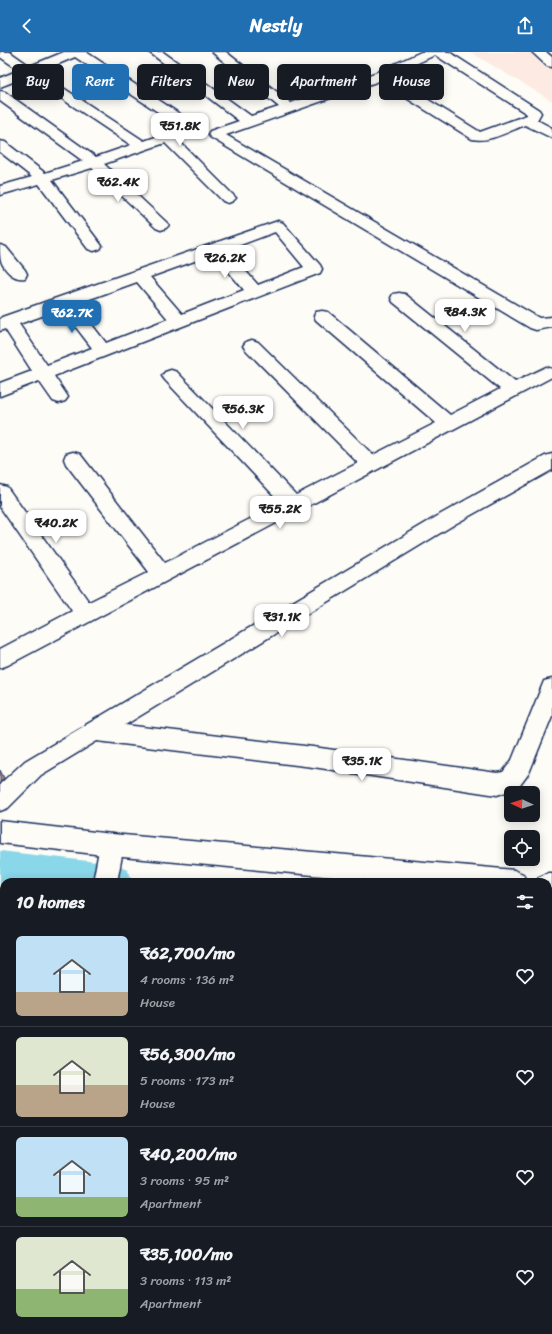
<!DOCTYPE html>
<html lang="en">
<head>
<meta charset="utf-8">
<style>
  :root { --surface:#171b24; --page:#242831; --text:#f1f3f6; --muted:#9ea1a6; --line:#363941; --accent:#1f6fb2 }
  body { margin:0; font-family:Sriracha,sans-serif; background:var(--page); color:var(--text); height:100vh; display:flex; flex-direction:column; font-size:15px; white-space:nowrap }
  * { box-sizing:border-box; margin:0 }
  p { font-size:13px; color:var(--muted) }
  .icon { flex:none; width:22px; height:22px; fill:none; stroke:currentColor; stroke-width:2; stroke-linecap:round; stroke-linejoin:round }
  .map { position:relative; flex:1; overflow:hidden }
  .side { position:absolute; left:0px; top:826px; width:552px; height:456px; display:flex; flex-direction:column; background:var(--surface); border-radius:12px 12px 0 0; box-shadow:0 2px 10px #0003 }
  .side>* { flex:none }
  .top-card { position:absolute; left:12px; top:12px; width:528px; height:36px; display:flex; gap:8px }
  .needle { width:26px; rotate:273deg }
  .buttons { position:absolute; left:504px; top:734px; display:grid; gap:8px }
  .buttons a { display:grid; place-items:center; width:36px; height:36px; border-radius:6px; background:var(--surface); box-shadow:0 2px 10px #0003; font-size:20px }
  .price { position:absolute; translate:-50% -34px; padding:0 9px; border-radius:8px; background:#fff; color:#222; font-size:13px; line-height:26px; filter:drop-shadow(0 1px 2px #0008) }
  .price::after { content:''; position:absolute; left:50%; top:24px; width:12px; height:9px; margin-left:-6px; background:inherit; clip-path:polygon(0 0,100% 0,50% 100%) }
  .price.current { background:var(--accent); color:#fff }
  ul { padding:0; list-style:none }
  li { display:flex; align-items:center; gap:12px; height:100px; padding:0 16px }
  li+li { border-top:1px solid var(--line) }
  li span { display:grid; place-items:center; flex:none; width:112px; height:80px; border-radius:6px; color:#555 }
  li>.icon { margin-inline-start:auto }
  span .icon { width:48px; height:48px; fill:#fffc; stroke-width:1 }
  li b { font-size:17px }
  h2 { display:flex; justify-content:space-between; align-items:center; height:48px; padding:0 16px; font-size:17px }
  .pill { padding:0 14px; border-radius:6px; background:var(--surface); box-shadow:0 2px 10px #0003; font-size:14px; line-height:36px }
  .pill.current { background:var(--accent); color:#fff }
  header { display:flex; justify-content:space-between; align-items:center; height:52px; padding:0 16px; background:var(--accent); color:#fff; font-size:18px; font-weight:800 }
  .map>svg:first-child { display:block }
  .built { fill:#fdebe3 }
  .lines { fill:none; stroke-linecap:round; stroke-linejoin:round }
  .canal { fill:#89d7e8; fill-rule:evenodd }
  .minor-casing { stroke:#1b2f5e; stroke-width:3 }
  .tertiary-casing { stroke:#1b2f5e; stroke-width:3 }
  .minor { fill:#fdfcf7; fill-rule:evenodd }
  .tertiary { fill:#fdfcf7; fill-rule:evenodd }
  .shaded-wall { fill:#b1887e; stroke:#1b2f5e }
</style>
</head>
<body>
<header><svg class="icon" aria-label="back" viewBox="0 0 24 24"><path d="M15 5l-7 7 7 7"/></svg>Nestly<svg class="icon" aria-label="share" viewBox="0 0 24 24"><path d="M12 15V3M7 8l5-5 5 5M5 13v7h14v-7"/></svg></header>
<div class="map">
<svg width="552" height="1282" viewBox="0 0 552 1282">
  <rect width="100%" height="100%" fill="#fdfcf7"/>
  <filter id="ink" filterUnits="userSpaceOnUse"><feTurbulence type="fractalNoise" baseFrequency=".025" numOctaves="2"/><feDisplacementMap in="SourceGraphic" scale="8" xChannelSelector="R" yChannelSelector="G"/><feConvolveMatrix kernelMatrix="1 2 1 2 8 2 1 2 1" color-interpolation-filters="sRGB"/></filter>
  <g filter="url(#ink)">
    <path class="built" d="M470,0H552V49Z"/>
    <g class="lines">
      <path class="canal" d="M0,799L114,812L127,817L133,830H4V835H0Z
        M548,860H552V898H548Z"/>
      <g class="minor-casing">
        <path id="minor" d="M0,0H10L30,14L64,0H86L198,74L200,77L198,80L177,87L236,146L233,149L228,151L223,149L165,91L104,112L166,170L169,173L166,176L161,178L156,176L92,116L52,128L102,194L100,197L94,199L88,197L39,132L0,143V134L32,125L0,100V89L5,90L45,121L83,109L0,49V39L5,40L96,105L131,93L28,24L0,35V26L19,18L0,5ZM75,5L182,76L144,89L39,20Z
          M149,0H163L251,64L279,55L212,0H226L291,51L375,21L421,0H449L539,58L541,61L537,68L552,76V86L525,73C509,79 489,91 472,87L379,29L226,83L539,266L552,265V275L536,278L530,276L210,85L208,82L210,79L239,69ZM435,3L527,62V63L480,80L390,24Z
          M532,0H546L552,5V15L547,14Z
          M278,169L283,171L320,213L322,217L320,221L54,324L68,345L65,349L59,351L53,349L39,329L0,344V331L32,319L5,277L0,279V267L2,265ZM275,180L304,215L258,233L227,198ZM214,202L244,238L182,262L150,225ZM137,230L168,267L106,291L76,252ZM62,257L92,296L47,313L19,272Z
          M0,193L6,195L25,218L27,222L25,226C14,228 5,219 1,209C0,205 0,198 0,193Z
          M399,241L405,242L515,330L546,315L552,317V325L8,613L0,616V597L72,559L0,455V433L7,435L89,550L149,520L66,412L64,407L66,402L73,400L80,402L165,511L281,451L165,328L162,324L165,320L171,318L177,320L296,443L358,411L246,298L243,294L246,290L252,288L258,290L373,403L436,371L316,268L314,264L316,260L322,259L328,260L450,363L500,337L393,250L391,246L393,242Z
          M552,402V418L455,472L125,673L313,695L497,721L503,720L512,708L544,629L552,627V664L529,721L518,736L497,743L313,715L97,689L41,723L8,756L0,759V732L25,709L441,462L545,404Z
          M112,782L121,785L124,793L117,830H93L100,793L103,785Z
          M548,1008L552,1010V1038L548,1036Z
          M4,1083V1120L0,1121V1084Z
          M0,1246L4,1247V1278L0,1277Z
          M548,1256L552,1257V1282H537L535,1278H548Z
          M22,1278H60L62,1282H23Z"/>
      </g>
      <g class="tertiary-casing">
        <path id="tertiary" d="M0,769L112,782L514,818L523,822L526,830H387L112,804L0,791Z
          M548,821H552V845H548V830H537L539,825Z
          M0,852H4V876H0Z
          M548,909H552V935H548Z"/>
      </g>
      <use href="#minor" class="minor"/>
      <use href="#tertiary" class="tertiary"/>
    </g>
    <path class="shaded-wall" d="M0,718L4,726L0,731Z"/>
  </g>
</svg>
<div class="buttons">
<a><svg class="needle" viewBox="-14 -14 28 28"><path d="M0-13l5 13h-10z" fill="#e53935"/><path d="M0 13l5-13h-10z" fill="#9ea1a6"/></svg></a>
<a><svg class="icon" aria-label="locate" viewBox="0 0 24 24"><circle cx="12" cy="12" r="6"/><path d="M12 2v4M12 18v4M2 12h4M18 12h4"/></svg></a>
</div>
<b class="price" style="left:180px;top:95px">₹51.8K</b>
<b class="price" style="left:118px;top:151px">₹62.4K</b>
<b class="price" style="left:225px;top:227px">₹26.2K</b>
<b class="price" style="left:465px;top:281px">₹84.3K</b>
<b class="price current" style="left:72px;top:282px">₹62.7K</b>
<b class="price" style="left:243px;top:378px">₹56.3K</b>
<b class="price" style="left:280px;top:478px">₹55.2K</b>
<b class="price" style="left:56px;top:492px">₹40.2K</b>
<b class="price" style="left:282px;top:586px">₹31.1K</b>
<b class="price" style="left:362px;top:730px">₹35.1K</b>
<div class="top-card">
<a class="pill">Buy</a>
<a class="pill current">Rent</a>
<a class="pill">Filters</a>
<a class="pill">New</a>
<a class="pill">Apartment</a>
<a class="pill">House</a>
</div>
<section class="side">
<h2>10 homes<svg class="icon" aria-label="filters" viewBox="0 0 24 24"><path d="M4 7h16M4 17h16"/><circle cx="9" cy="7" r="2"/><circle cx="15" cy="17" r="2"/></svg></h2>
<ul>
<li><span style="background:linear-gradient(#bfe0f5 70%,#b9a48a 0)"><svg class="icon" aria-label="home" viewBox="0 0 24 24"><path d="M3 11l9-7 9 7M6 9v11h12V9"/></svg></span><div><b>₹62,700/mo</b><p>4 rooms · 136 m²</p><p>House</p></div><svg class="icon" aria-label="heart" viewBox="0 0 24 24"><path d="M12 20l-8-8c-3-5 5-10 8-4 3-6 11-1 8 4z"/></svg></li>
<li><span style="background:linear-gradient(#dfe7d0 60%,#b9a48a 0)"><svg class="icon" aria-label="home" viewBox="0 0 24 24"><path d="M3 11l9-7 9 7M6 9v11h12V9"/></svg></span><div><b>₹56,300/mo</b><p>5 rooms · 173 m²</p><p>House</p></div><svg class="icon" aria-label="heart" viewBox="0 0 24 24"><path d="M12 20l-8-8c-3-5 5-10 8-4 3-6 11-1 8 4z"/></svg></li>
<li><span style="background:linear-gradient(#bfe0f5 75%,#8fb573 0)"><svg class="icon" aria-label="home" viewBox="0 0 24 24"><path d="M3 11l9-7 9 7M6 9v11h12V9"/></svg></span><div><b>₹40,200/mo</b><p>3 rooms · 95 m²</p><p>Apartment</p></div><svg class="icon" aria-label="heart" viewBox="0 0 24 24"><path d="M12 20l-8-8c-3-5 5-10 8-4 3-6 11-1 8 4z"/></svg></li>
<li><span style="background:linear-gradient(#dfe7d0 65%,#8fb573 0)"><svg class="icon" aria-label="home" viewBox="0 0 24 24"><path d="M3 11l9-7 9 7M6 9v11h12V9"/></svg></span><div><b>₹35,100/mo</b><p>3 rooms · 113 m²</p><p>Apartment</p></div><svg class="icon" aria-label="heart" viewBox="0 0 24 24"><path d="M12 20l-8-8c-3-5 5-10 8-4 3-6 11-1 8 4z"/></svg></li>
</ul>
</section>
</div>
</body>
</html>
